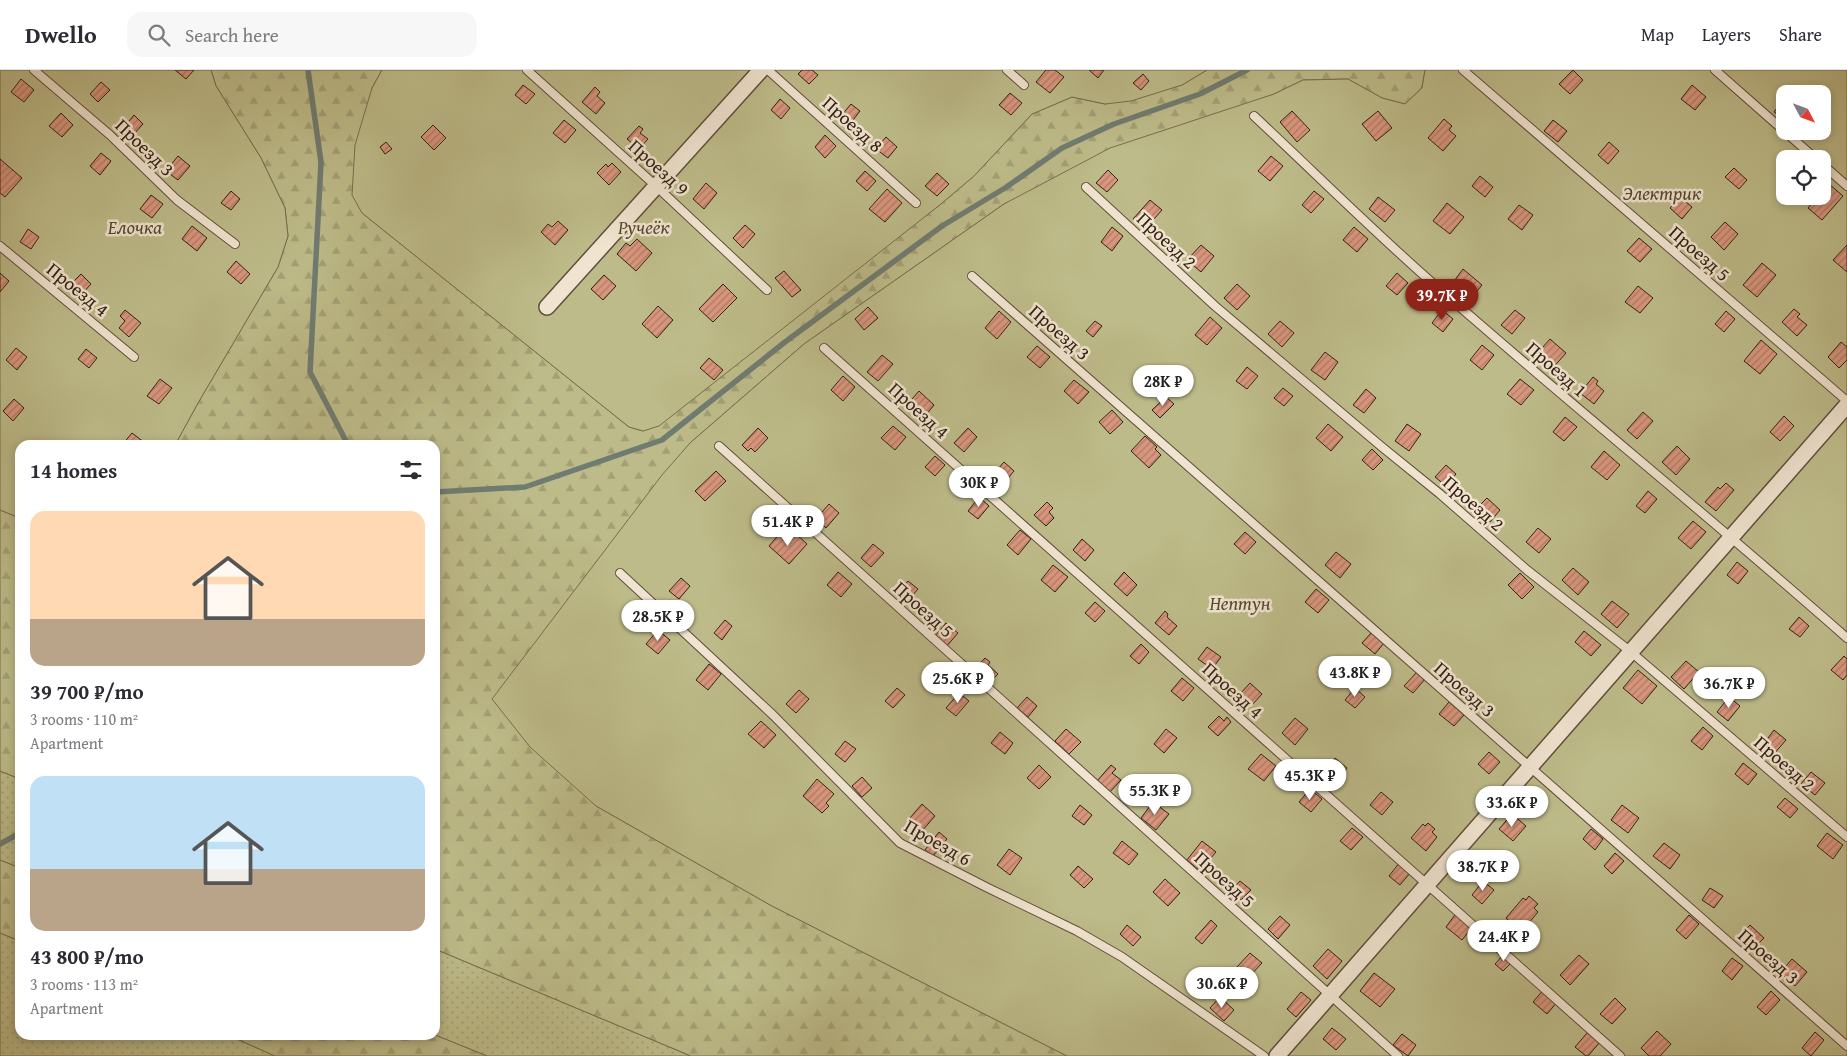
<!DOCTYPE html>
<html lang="en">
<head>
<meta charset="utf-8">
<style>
  :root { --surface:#fff; --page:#f7f7f7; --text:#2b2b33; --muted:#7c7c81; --line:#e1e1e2; --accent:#8f2418 }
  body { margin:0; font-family:"Gentium Book Plus",serif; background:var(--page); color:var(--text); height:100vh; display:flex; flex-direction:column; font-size:19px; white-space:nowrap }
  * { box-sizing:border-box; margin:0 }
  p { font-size:16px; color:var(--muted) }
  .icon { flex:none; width:28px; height:28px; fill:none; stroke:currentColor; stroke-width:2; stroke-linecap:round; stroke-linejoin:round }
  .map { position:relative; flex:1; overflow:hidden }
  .details { position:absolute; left:15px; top:370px; width:425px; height:600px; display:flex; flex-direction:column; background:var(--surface); border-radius:15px; box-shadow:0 2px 8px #0003 }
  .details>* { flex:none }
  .needle { width:32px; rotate:131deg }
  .fabs { position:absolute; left:1776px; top:15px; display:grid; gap:10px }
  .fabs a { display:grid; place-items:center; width:55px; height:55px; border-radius:10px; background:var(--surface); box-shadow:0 2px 8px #0003; font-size:25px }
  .price { position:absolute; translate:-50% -42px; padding:0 11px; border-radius:18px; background:#fff; color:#222; font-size:16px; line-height:32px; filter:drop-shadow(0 1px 2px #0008) }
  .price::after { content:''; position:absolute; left:50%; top:30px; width:15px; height:11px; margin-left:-8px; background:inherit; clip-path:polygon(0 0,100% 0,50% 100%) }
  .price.selected { background:var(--accent); color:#fff }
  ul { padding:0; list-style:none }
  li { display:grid; align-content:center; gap:10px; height:265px; padding:0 15px }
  li span { display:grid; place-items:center; height:155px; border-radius:15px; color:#555 }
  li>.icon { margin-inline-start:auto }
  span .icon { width:90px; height:90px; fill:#fffc; stroke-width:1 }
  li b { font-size:21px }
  h2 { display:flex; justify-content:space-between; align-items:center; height:60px; padding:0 15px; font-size:21px }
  header { display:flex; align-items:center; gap:30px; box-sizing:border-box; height:70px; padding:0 25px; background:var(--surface); border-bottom:1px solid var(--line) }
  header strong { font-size:24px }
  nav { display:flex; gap:28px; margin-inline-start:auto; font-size:18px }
  .search { width:350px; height:45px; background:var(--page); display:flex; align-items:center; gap:12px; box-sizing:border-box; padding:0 18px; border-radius:15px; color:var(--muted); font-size:19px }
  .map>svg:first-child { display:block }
  .grass { fill:url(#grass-dots); stroke:#786e4e }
  .forest { fill:url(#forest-firs); stroke:#786e4e }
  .garden { fill:#bdbb89; stroke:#786e4e; fill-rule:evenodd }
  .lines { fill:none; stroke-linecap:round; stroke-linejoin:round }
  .stream { stroke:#6f7c71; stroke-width:5.5 }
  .building { fill:url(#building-hatch); stroke:#342113 }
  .lane-casing { stroke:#614e3c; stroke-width:10 }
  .street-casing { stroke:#614e3c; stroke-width:18 }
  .lane { stroke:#f0e4d0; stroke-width:8 }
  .street { stroke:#f0e4d0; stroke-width:15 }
  .labels { text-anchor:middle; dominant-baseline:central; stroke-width:5; stroke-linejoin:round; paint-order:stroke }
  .street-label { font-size:19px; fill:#342113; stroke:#f0e4d0 }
  .park-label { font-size:19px; font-style:italic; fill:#564830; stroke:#f0e4d0 }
</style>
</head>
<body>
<header>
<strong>Dwello</strong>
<div class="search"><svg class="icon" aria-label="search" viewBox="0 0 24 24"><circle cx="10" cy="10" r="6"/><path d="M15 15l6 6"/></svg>Search here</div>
<nav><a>Map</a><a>Layers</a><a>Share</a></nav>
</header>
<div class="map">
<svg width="1847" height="986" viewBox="0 0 1847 986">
  <defs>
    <pattern id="grass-dots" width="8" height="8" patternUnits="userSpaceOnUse" patternTransform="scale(1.25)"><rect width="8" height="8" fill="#bdbb89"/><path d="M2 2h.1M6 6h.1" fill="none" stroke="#a3a075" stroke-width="1.8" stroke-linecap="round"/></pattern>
    <pattern id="forest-firs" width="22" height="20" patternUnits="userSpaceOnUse" patternTransform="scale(1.25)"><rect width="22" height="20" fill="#bdbb89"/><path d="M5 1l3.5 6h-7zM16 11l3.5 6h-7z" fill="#a3a075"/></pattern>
    <pattern id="building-hatch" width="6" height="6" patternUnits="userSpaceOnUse" patternTransform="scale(1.25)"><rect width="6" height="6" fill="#d9967e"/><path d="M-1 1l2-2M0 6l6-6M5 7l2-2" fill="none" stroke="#b17a66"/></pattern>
  </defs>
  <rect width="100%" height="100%" fill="#e8d5b7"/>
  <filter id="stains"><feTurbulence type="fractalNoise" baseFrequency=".004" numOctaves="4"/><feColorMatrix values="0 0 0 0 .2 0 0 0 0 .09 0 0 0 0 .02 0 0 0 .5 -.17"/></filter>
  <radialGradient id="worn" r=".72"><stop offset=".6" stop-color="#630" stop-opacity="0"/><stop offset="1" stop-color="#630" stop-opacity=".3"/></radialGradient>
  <path class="grass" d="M0,701L20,709V798L0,790Z
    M0,863L20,871V965H228L275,986H0Z
    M435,879L691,986H487L435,965Z"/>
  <path class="forest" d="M211,0H382L372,18L362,143L629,357L643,361L941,134L974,106L1032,44L1072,27L1105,34L1182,15L1207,0H1425L1422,18L1405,34L1382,28L1348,9L1303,10L1274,24L1004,134L804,274L690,373L596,736L772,836L1067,986H691L435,879V375H175L198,333L278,197L288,166L285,138L261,88L216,16Z
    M0,440L20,448V709L0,701Z
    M0,790L20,798V871L0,863Z
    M228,965H435L487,986H275Z"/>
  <path class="garden" d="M0,0H211L216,16L261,88L285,138L288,166L278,197L198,333L175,375H20V448L0,440Z
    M382,0H1207L1182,15L1131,31L1105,34L1072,27L1032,44L974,106L941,134L659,356L643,361L629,357L362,143L352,125L355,75L372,18Z
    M1425,0H1847V986H1067L772,836L596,736L530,677L492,629L662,405L690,373L804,274L1004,134L1110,78L1274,24L1303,10L1348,9L1382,28L1405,34L1422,18ZM1785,24H1822V61H1785ZM1785,89H1822V126H1785Z"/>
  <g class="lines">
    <path class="stream" d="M308,0L321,92L310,302L348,375
      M435,422L525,417L662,370L785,272L942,156L1005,118L1062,78L1114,54L1200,24L1247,0
      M0,774L20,763"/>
  </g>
  <path class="building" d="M175,0H194L186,9Z
    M802,0H812L818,5L809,14L798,4Z
    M1046,0H1055L1064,7L1050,23L1036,12Z
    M1089,0H1104L1098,8Z
    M1573,0L1583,10L1570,24L1559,14Z
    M1143,4L1149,11L1141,20L1133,13Z
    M21,9L34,20L24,32L11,22Z
    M101,12L110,20L98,32L90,24Z
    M523,15L535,24L526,34L515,25Z
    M1692,15L1706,27L1695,40L1681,29Z
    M595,17L600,22L597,26L605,33L596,44L582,32Z
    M1010,23L1022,33L1011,45L999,35Z
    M780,29L790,38L781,49L771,40Z
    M1784,29L1785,46L1783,49L1774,42Z
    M851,34L860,41L850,54L841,46Z
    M1292,41L1310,60L1297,72L1280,52Z
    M1378,41L1392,58L1376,71L1362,54Z
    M61,43L73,55L62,67L49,56Z
    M134,45L143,54L134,64L125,56Z
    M1444,49L1452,56L1449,60L1456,66L1443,81L1428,68Z
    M564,50L576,60L565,73L553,63Z
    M1553,50L1567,61L1558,72L1544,61Z
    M433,55L446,68L434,80L421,67Z
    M639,56L643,59L640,63L648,69L639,79L627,69Z
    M825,65L836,76L825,88L815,77Z
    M886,67L897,77L888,88L876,79Z
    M386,72L392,79L385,84L380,77Z
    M1609,72L1619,81L1608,94L1598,85Z
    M101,83L111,91L100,105L90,96Z
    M178,86L190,96L178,110L166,101Z
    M1271,86L1283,96L1270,111L1258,101Z
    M0,89L22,108L5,127L0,123Z
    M612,93L621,102L609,115L597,103L606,94L608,97Z
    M1734,98L1747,110L1739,119L1725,107Z
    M1108,100L1118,110L1107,122L1096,113Z
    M865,101L876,111L867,121L856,111Z
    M937,103L949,114L937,126L925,116Z
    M1480,106L1493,117L1485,127L1472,116Z
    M706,113L717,123L704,139L693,129Z
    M1829,114L1843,126L1822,150L1808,138L1818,126H1822V121Z
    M887,119L902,133L885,152L869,139Z
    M231,121L240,129L231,140L221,133Z
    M1314,121L1324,129L1311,143L1302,135Z
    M151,125L163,134L152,148L140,139Z
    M1378,127L1395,140L1385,152L1369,139Z
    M1680,127L1692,137L1682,149L1670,138Z
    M1150,130L1162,140L1145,159L1133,149Z
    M1447,133L1464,147L1450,164L1433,151Z
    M1519,135L1533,145L1522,160L1508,149Z
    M558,151L568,160L555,175L541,162L548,154L552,157Z
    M1725,152L1738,164L1724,180L1711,167Z
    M745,155L755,164L743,178L733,168Z
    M192,156L207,168L197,181L182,169Z
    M1112,157L1123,166L1112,181L1101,172Z
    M1354,157L1368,169L1357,182L1343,170Z
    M28,159L39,167L31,179L20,172Z
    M1639,168L1652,179L1640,192L1627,181Z
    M637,169L652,183L636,201L617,184L626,173L630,176Z
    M1201,175L1214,186L1201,202L1187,190Z
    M1847,175V202L1833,190Z
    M236,191L250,204L241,214L227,202Z
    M1762,193L1776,205L1757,227L1743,215Z
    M1463,199L1482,215L1470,230L1451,215Z
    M784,201L801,220L792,227L775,208Z
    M0,203L9,211L0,222Z
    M1397,203L1408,213L1397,225L1386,216Z
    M81,204L91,214L82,224L71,214Z
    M604,205L616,216L603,230L591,219Z
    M723,214L737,228L713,252L699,239Z
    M1237,214L1250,226L1237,240L1224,228Z
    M1638,216L1653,228L1640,243L1625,232Z
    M658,236L673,250L657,268L642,254Z
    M868,237L878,248L864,260L855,249Z
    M1794,239L1800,244L1797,247L1807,255L1797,266L1782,252Z
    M125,240L141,253L129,267L119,258L125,251L120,246Z
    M1442,240L1453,249L1443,262L1432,253Z
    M1515,240L1525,248L1512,264L1501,255Z
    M999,241L1011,252L997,269L985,258Z
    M1726,241L1735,249L1724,262L1715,254Z
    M1210,247L1222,258L1207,275L1195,265Z
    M1095,251L1102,256L1093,267L1086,261Z
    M1280,251L1294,263L1282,277L1268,264Z
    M1550,269L1566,283L1551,300L1535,286Z
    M1761,270L1777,284L1760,304L1744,291Z
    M1841,272L1847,277V290L1839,298L1828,287Z
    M1482,275L1494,285L1482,300L1470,290Z
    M1037,276L1050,287L1040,298L1027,287Z
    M16,278L27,287L17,300L6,290Z
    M86,279L97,288L89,298L78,289Z
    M1325,282L1338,292L1325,310L1311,300Z
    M882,285L893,294L878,311L867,302Z
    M709,288L723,300L714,310L700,298Z
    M1247,297L1258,306L1247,319L1236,311Z
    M843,306L855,317L843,331L831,320Z
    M1593,307L1598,311L1596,314L1604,321L1594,334L1580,323Z
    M160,309L172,318L159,334L147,326Z
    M1520,309L1534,320L1521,335L1507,324Z
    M1074,310L1089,322L1078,334L1064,321Z
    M1283,318L1293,326L1284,336L1274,328Z
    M1366,319L1376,328L1364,343L1353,335Z
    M919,321L934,335L922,350L906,336Z
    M1166,327L1174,334L1160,348L1152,340Z
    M14,329L24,338L13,351L3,341Z
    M1112,340L1123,352L1110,364L1099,352Z
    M1643,342L1653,351L1637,369L1627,360Z
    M1784,346L1794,356L1780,371L1770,362Z
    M1565,347L1577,357L1564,371L1553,362Z
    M1328,354L1343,367L1331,381L1316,368Z
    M1407,354L1421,364L1409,381L1395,371Z
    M893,356L906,367L895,380L881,368Z
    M758,358L768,368L755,382L751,378L748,381L742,375Z
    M968,358L977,367L964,382L954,373Z
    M132,363L145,373L144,375H122Z
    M1145,366L1157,377L1155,379L1161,385L1149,398L1131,381Z
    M1677,376L1690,389L1676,405L1662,392Z
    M1372,379L1383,390L1373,400L1362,390Z
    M1604,381L1620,395L1607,410L1591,397Z
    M935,386L945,395L935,406L925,397Z
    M1004,392L1014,401L1002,415L992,406Z
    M1446,395L1456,404L1446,416L1435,407Z
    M716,401L726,411L705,431L695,421Z
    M1726,413L1734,420L1716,441L1705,432L1718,417L1720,419Z
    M1648,421L1657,429L1645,443L1636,436Z
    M979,427L989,436L978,449L968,441Z
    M1487,428L1500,440L1490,452L1476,439Z
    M1047,432L1053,438L1049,442L1054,448L1046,456L1034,445Z
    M829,434L839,443L826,458L816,449Z
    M1693,451L1706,462L1691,479L1678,468Z
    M1538,458L1551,469L1539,483L1526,472Z
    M1020,460L1031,469L1018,485L1007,475Z
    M781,462L790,471L796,464L807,474L789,494L769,476Z
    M1245,462L1256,472L1245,484L1234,474Z
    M1082,469L1094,480L1085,491L1073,480Z
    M873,474L884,483L871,497L861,488Z
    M1336,482L1351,494L1340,508L1325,495Z
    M1737,492L1748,501L1738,514L1727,505Z
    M1053,495L1068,507L1055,522L1041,510Z
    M1573,498L1589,512L1578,525L1562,510Z
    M838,502L852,514L841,527L827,515Z
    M1124,502L1137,515L1127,526L1114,514Z
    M1520,503L1534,517L1522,529L1508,515Z
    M681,508L690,516L679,529L669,521Z
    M908,511L918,519L906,533L896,525Z
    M1316,519L1329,530L1318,543L1305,532Z
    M1612,531L1629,544L1617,558L1601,544Z
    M1095,532L1105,541L1095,552L1085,543Z
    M1165,541L1168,544L1167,547L1177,556L1169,565L1155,553Z
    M1799,547L1809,556L1800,567L1789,559Z
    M725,550L732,556L722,570L714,563Z
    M946,553L958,563L946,577L934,567Z
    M658,560L670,570L658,584L646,574Z
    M1584,561L1601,575L1591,586L1575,572Z
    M1372,562L1384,573L1375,584L1362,573Z
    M1141,574L1149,582L1139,594L1130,586Z
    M1207,577L1221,587L1212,599L1198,589Z
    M1844,586L1847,589V605L1843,610L1831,600Z
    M985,588L990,592L988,595L998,604L986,616L971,603Z
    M1686,591L1699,602L1684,619L1671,607Z
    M709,594L721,604L708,620L696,610Z
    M1638,600L1657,616L1642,634L1623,618Z
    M1418,601L1426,608L1413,623L1404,616Z
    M1182,608L1194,618L1183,631L1171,621Z
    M1250,613L1262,624L1252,635L1240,624Z
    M897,618L905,625L893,638L885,631Z
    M1355,618L1365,627L1355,638L1345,630Z
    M799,620L809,629L796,643L786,634Z
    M959,623L969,631L956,646L946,638Z
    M1027,627L1037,636L1028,647L1017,638Z
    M1729,627L1740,636L1728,651L1717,642Z
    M1449,632L1464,645L1454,656L1439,644Z
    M1219,646L1224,651L1227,647L1231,652L1218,666L1208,657Z
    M1295,648L1308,659L1295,675L1282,663Z
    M761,651L776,665L764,678L748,664Z
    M1703,657L1713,666L1702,680L1691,671Z
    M1066,659L1081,672L1069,684L1055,671Z
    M1166,659L1177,668L1164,683L1154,674Z
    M1774,660L1786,670L1773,685L1762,676Z
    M1000,662L1013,673L1005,684L991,673Z
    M845,671L856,679L845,692L835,684Z
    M1489,682L1500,692L1489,704L1478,694Z
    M1261,684L1276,696L1264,711L1248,699Z
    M1335,688L1347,698L1338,710L1325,700Z
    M1743,693L1757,704L1748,715L1735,704Z
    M1039,695L1051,707L1039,719L1027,708Z
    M1111,695L1116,699L1112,703L1121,710L1109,723L1097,711Z
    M1811,702L1825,713L1815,725L1801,714Z
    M862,707L872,718L862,727L852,716Z
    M817,709L834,724L826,733L829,736L822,743L803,726Z
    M1310,719L1322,729L1311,742L1299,732Z
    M1381,722L1393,732L1382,745L1370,735Z
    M1785,728L1798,739L1790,748L1777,737Z
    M1153,732L1169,744L1156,760L1141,748Z
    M922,734L935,746L922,761L909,749Z
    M1080,735L1092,745L1084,755L1072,746Z
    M1622,735L1639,748L1628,763L1611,750Z
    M1512,744L1526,756L1513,771L1499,759Z
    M1428,753L1435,759L1432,762L1437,767L1426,781L1411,768L1423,754L1425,756Z
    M1352,758L1363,767L1351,780L1340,771Z
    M1591,759L1603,769L1595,780L1583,769Z
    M939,762L947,769L933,786L925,780Z
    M1827,763L1843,775L1833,789L1817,776Z
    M1122,771L1138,784L1129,795L1113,783Z
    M1202,771L1216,782L1200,801L1187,790Z
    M1664,773L1680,785L1670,799L1653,786Z
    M1009,779L1022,788L1010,805L997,795Z
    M1615,783L1624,791L1612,804L1604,796Z
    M1400,792L1411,802L1400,815L1389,806Z
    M1078,796L1093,809L1084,818L1070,805Z
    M1165,809L1180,823L1168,836L1153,822Z
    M1240,811L1251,820L1241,830L1231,821Z
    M1483,811L1494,820L1482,834L1472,825Z
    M1710,818L1723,826L1714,838L1702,830Z
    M1529,826L1538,834L1534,838L1538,842L1521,862L1506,848L1523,828L1526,830Z
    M1457,842L1474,855L1462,870L1446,857Z
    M1689,845L1699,854L1686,869L1676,860Z
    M1280,846L1290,855L1278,869L1268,859Z
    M1211,850L1217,856L1202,874L1195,868Z
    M1127,855L1141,867L1133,876L1120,864Z
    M1750,855L1764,868L1753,879L1739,867Z
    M1328,879L1342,891L1327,909L1313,896Z
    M1250,883L1262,893L1248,908L1236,898Z
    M1505,883L1513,891L1503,901L1495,894Z
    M1579,885L1589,894L1570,915L1560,905Z
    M1732,888L1743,896L1732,910L1722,901Z
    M1792,889L1807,902L1795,916L1780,903Z
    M1374,903L1395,919L1380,937L1360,921Z
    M1544,919L1558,931L1547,944L1533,932Z
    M1771,921L1780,930L1766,945L1757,937Z
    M1301,922L1311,930L1296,947L1287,939Z
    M1220,927L1234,940L1224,951L1210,938Z
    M1615,928L1626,939L1612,954L1600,944Z
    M1332,958L1346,969L1336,980L1323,969Z
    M1657,961L1671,974L1660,986H1649L1641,978Z
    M1588,962L1600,972L1588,986H1586L1575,977Z
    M1815,962L1824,970L1811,986L1802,978Z
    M1402,964L1416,975L1408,986L1393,975Z"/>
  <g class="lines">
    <g class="lane-casing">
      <path id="lane" d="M34,0L110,65L177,130L235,174
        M527,0L656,116L767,220
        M768,0L916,133
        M1007,0L1024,15
        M1463,0L1847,331
        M1715,0L1816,89
        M1254,46C1312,100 1368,156 1428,209C1566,331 1709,446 1847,568
        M1822,94L1847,116
        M1086,117L1215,236L1382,377L1440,424L1527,500L1631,582L1847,767
        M0,176L134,287
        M972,206L1847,976
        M824,278L1620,986
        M719,376L1398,986
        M620,503L773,645L900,773L988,818L1077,861L1122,887L1264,986"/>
    </g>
    <g class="street-casing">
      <path id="street" d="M547,237L761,0
        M1277,986L1847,335"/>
    </g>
    <use href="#lane" class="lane"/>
    <use href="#street" class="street"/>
  </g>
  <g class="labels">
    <g class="street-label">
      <text transform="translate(853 54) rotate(42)">Проезд 8</text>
      <text transform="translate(145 77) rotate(44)">Проезд 3</text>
      <text transform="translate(659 97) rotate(42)">Проезд 9</text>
      <text transform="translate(1167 170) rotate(43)">Проезд 2</text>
      <text transform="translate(1700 183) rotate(41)">Проезд 5</text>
      <text transform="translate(78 219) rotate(39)">Проезд 4</text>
      <text transform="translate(1060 262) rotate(41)">Проезд 3</text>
      <text transform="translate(1557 299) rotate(41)">Проезд 1</text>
      <text transform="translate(919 340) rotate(42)">Проезд 4</text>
      <text transform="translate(1474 433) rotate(41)">Проезд 2</text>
      <text transform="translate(924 539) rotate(42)">Проезд 5</text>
      <text transform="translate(1465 619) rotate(41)">Проезд 3</text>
      <text transform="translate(1233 620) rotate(42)">Проезд 4</text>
      <text transform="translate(1785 693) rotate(41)">Проезд 2</text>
      <text transform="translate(938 772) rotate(30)">Проезд 6</text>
      <text transform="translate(1225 809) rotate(42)">Проезд 5</text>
      <text transform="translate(1769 886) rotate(41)">Проезд 3</text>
    </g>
    <g class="park-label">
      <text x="1662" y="123">Электрик</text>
      <text x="135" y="157">Елочка</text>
      <text x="644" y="157">Ручеёк</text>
      <text x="1240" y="533">Нептун</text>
    </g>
  </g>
  <rect width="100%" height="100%" filter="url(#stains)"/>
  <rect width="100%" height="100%" fill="url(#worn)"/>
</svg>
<div class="fabs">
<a><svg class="needle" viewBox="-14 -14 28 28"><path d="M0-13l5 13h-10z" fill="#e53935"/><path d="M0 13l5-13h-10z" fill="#7c7c81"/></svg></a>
<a><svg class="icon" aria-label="locate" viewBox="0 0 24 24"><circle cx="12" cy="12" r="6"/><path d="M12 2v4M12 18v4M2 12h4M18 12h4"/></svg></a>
</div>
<b class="price selected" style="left:1442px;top:251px">39.7K ₽</b>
<b class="price" style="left:1163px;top:337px">28K ₽</b>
<b class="price" style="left:979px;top:438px">30K ₽</b>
<b class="price" style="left:788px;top:477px">51.4K ₽</b>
<b class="price" style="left:658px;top:572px">28.5K ₽</b>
<b class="price" style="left:1355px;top:628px">43.8K ₽</b>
<b class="price" style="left:958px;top:634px">25.6K ₽</b>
<b class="price" style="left:1729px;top:639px">36.7K ₽</b>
<b class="price" style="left:1310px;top:731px">45.3K ₽</b>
<b class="price" style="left:1155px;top:746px">55.3K ₽</b>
<b class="price" style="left:1512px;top:758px">33.6K ₽</b>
<b class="price" style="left:1483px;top:822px">38.7K ₽</b>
<b class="price" style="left:1504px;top:892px">24.4K ₽</b>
<b class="price" style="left:1222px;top:939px">30.6K ₽</b>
<section class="details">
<h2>14 homes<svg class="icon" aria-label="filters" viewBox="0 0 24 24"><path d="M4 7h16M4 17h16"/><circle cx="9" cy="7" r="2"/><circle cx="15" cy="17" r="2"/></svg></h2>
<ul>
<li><span style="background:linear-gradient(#ffd9b3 70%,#b9a48a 0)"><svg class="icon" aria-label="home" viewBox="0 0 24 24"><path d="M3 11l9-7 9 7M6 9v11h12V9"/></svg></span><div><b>39 700 ₽/mo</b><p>3 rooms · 110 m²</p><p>Apartment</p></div></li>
<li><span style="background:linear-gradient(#bfe0f5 60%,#b9a48a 0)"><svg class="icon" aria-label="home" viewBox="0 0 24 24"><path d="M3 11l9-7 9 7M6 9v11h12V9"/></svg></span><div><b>43 800 ₽/mo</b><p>3 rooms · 113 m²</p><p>Apartment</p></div></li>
</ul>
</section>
</div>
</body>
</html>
